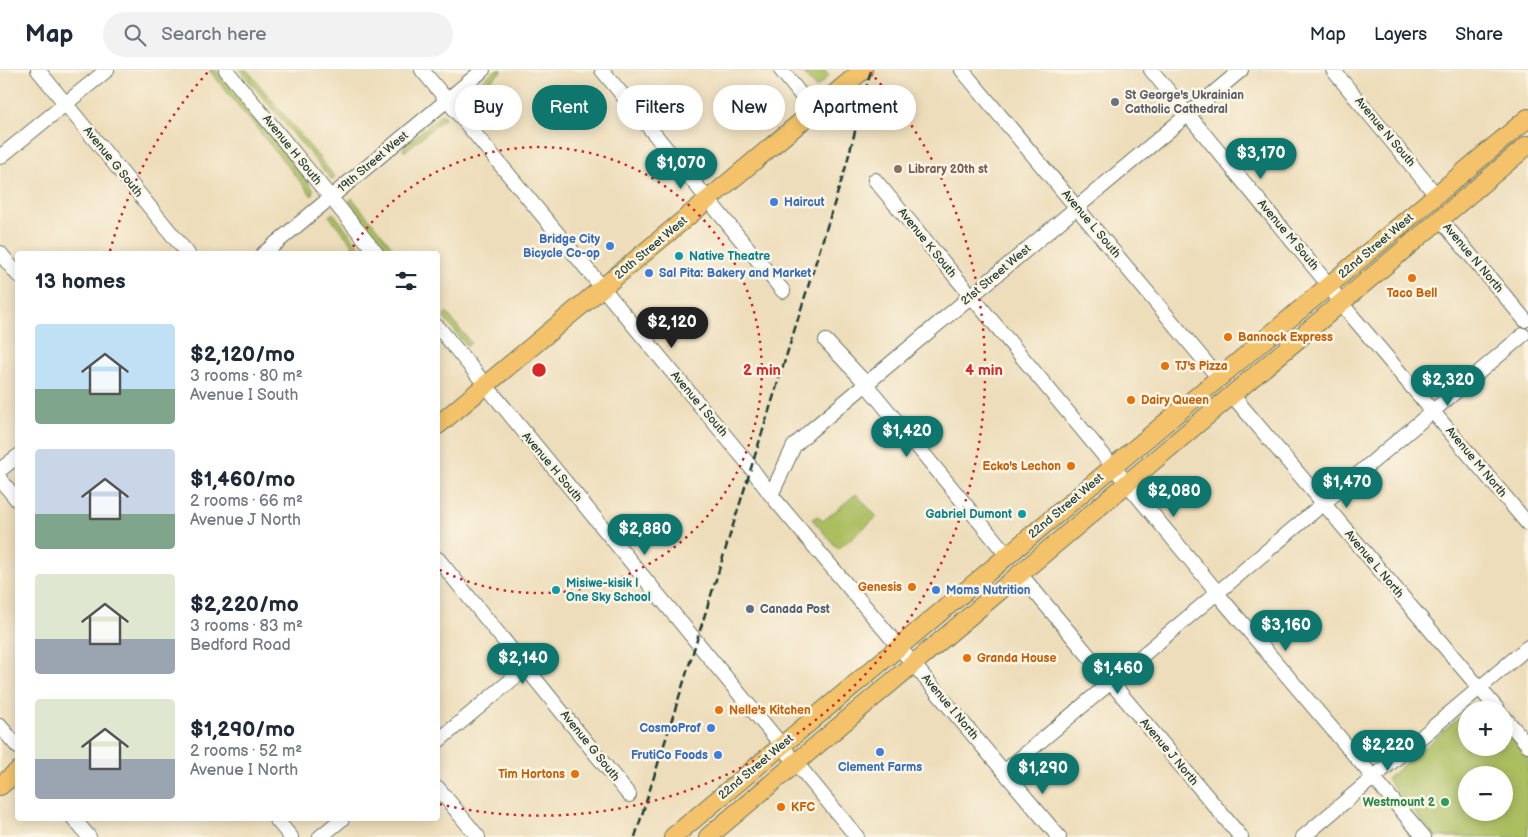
<!DOCTYPE html>
<html lang="en">
<head>
<meta charset="utf-8">
<style>
  :root { --surface:#fff; --page:#f2f2f3; --text:#1f2937; --muted:#747a83; --line:#e0e1e3; --accent:#0f766e }
  body { margin:0; font-family:"Balsamiq Sans",sans-serif; background:var(--page); color:var(--text); height:100vh; display:flex; flex-direction:column; font-size:19px; white-space:nowrap }
  * { box-sizing:border-box; margin:0 }
  p { font-size:16px; color:var(--muted) }
  .icon { flex:none; width:28px; height:28px; fill:none; stroke:currentColor; stroke-width:2; stroke-linecap:round; stroke-linejoin:round }
  .map { position:relative; flex:1; overflow:hidden }
  .panel { position:absolute; left:15px; top:181px; width:425px; height:570px; display:flex; flex-direction:column; background:var(--surface); border-radius:5px; box-shadow:0 2px 12px #0003 }
  .panel>* { flex:none }
  .banner { position:absolute; left:455px; top:15px; width:475px; height:45px; display:flex; gap:10px }
  .buttons { position:absolute; left:1458px; top:631px; display:grid; gap:10px }
  .buttons a { display:grid; place-items:center; width:55px; height:55px; border-radius:50%; background:var(--surface); box-shadow:0 2px 12px #0003; font-size:25px }
  .price { position:absolute; translate:-50% -42px; padding:0 11px; border-radius:18px; background:var(--accent); color:#fff; font-size:16px; line-height:32px; filter:drop-shadow(0 1px 2px #0008) }
  .price::after { content:''; position:absolute; left:50%; top:30px; width:15px; height:11px; margin-left:-8px; background:inherit; clip-path:polygon(0 0,100% 0,50% 100%) }
  .price.active { background:#222; color:#fff }
  ul { padding:0; list-style:none }
  li { display:flex; align-items:center; gap:15px; height:125px; padding:0 20px }
  li span { display:grid; place-items:center; flex:none; width:140px; height:100px; border-radius:5px; color:#555 }
  li>.icon { margin-inline-start:auto }
  span .icon { width:60px; height:60px; fill:#fffc; stroke-width:1 }
  li b { font-size:21px }
  h2 { display:flex; justify-content:space-between; align-items:center; height:60px; padding:0 20px; font-size:21px }
  .chip { padding:0 18px; border-radius:22px; background:var(--surface); box-shadow:0 2px 12px #0003; font-size:18px; line-height:45px }
  .chip.active { background:var(--accent); color:#fff }
  header { display:flex; align-items:center; gap:30px; box-sizing:border-box; height:70px; padding:0 25px; background:var(--surface); border-bottom:1px solid var(--line) }
  header strong { font-size:24px }
  nav { display:flex; gap:28px; margin-inline-start:auto; font-size:18px }
  .search { width:350px; height:45px; background:var(--page); display:flex; align-items:center; gap:12px; box-sizing:border-box; padding:0 18px; border-radius:28px; color:var(--muted); font-size:19px }
  .map>svg:first-child { display:block }
  .green { fill:#abbe61; stroke:#657e4a; fill-rule:evenodd }
  .lines { fill:none; stroke-linecap:round; stroke-linejoin:round }
  .minor-casing { stroke:#677563; stroke-width:16 }
  .major-casing { stroke:#677563; stroke-width:20 }
  .minor { stroke:#fff; stroke-width:14 }
  .major { stroke:#f3c26a; stroke-width:18 }
  .rail { stroke:#1f3d34; stroke-width:2.5; stroke-dasharray:8 4; stroke-linecap:butt }
  .ring { fill:none; stroke:#d62828; stroke-width:2.5; stroke-dasharray:2.5 5 }
  .worship-dot { fill:#6b7280; stroke:#fcf5e5; stroke-width:2 }
  .education-dot { fill:#8d6e63; stroke:#fcf5e5; stroke-width:2 }
  .shop-dot { fill:#3f7fe0; stroke:#fcf5e5; stroke-width:2 }
  .culture-dot { fill:#0f9aa8; stroke:#fcf5e5; stroke-width:2 }
  .food-dot { fill:#e8710a; stroke:#fcf5e5; stroke-width:2 }
  .service-dot { fill:#5c6f8a; stroke:#fcf5e5; stroke-width:2 }
  .leisure-dot { fill:#2e9e5b; stroke:#fcf5e5; stroke-width:2 }
  .labels { text-anchor:middle; dominant-baseline:central; stroke-width:5; stroke-linejoin:round; paint-order:stroke }
  .worship-label { font-size:12px; font-weight:bold; fill:#5b616d; stroke:#fcf5e5; text-anchor:start }
  .street-label { font-size:12px; fill:#1f3d34; stroke:#fcf5e5 }
  .education-label { font-size:12px; font-weight:bold; fill:#785e54; stroke:#fcf5e5; text-anchor:start }
  .shop-label { font-size:12px; font-weight:bold; fill:#366cbe; stroke:#fcf5e5; text-anchor:start }
  .culture-label { font-size:12px; font-weight:bold; fill:#0d838f; stroke:#fcf5e5; text-anchor:start }
  .food-label { font-size:12px; font-weight:bold; fill:#c56008; stroke:#fcf5e5; text-anchor:start }
  .service-label { font-size:12px; font-weight:bold; fill:#4e5e75; stroke:#fcf5e5; text-anchor:start }
  .leisure-label { font-size:12px; font-weight:bold; fill:#27864d; stroke:#fcf5e5; text-anchor:end }
  .centre { fill:#d62828; stroke:#fcf5e5; stroke-width:2.5 }
  .ring-label { font-size:15px; text-anchor:middle; font-weight:bold; fill:#d62828; stroke:#fcf5e5; stroke-width:5; stroke-linejoin:round; paint-order:stroke }
</style>
</head>
<body>
<header>
<strong>Map</strong>
<div class="search"><svg class="icon" aria-label="search" viewBox="0 0 24 24"><circle cx="10" cy="10" r="6"/><path d="M15 15l6 6"/></svg>Search here</div>
<nav><a>Map</a><a>Layers</a><a>Share</a></nav>
</header>
<div class="map">
<svg width="1528" height="767" viewBox="0 0 1528 767">
  <rect width="100%" height="100%" fill="#fcf5e5"/>
  <filter id="ink" filterUnits="userSpaceOnUse"><feTurbulence type="fractalNoise" baseFrequency=".02" numOctaves="2"/><feDisplacementMap in="SourceGraphic" scale="10" xChannelSelector="R" yChannelSelector="G"/><feConvolveMatrix kernelMatrix="1 2 1 2 8 2 1 2 1" color-interpolation-filters="sRGB"/></filter>
  <filter id="wash" filterUnits="userSpaceOnUse"><feTurbulence type="fractalNoise" baseFrequency=".0096" numOctaves="4" result="noise"/><feDisplacementMap in="SourceGraphic" scale="20" xChannelSelector="R" yChannelSelector="G"/><feGaussianBlur stdDeviation="1.12" result="paint"/><feColorMatrix in="noise" values="0 0 0 0 0 0 0 0 0 0 0 0 0 0 0 0 0 1.4 0 .05"/><feComposite in="paint" operator="in"/></filter>
  <g filter="url(#wash)">
    <rect width="100%" height="100%" fill="#edddba"/>
    <path class="green" d="M209,0H216L313,119L312,126Z
      M240,0H247L335,107L332,110Z
      M495,0H503L466,31L462,28Z
      M801,0H824L829,6L816,18Z
      M442,44L445,48L404,82L403,77Z
      M352,128L398,184H391L349,132Z
      M333,143L334,144L366,184H360L329,146Z
      M446,242L471,273L467,276L444,248Z
      M856,424L877,447L838,479L812,449L818,446L823,451Z
      M1466,642V678H1504V657L1528,686V767H1435L1387,709ZM1466,705H1504V742H1466Z"/>
  </g>
  <g filter="url(#ink)">
    <g class="lines">
      <g class="minor-casing">
        <path id="minor" d="M38,0L188,184
          M226,0L377,184
          M422,0L746,391L771,425L1059,767
          M602,0L783,221
          M781,0L814,41
          M962,0L1218,307
          M1151,0L1323,208L1346,239L1528,454
          M1333,0L1436,125
          M0,87L107,0
          M875,110L1213,517
          M1440,149L1525,250
          M0,183L18,205
          M263,184L483,0
          M438,257L857,767
          M826,271L860,307L1007,485
          M1232,325L1498,640
          M0,400L18,386
          M0,409L18,431
          M771,425L794,376L810,361L1241,0
          M438,489L629,725
          M1020,504L1241,767
          M1223,518L1523,265
          M1221,528L1424,767
          M1504,647L1528,675
          M0,656L18,677
          M438,671L527,597
          M1005,701L1212,527
          M438,718L478,767
          M74,749L89,767
          M276,749L291,767
          M320,767L342,749
          M1303,767L1528,577"/>
      </g>
      <g class="major-casing">
        <path id="major" d="M438,355L863,0
          M0,716L18,701
          M673,767L1528,48
          M708,767L1528,75"/>
      </g>
      <use href="#minor" class="minor"/>
      <use href="#major" class="major"/>
      <path class="rail" d="M635,767L846,96L871,0"/>
    </g>
  </g>
  <g class="ring">
    <path d="M349 183A223 223 0 1 1 438 499"/>
    <path d="M110 181A445 445 0 0 1 208 2M870 2A445 445 0 0 1 439 734"/>
  </g>
  <circle class="worship-dot" cx="1115" cy="32" r="5"/>
  <circle class="education-dot" cx="898" cy="99" r="5"/>
  <g class="shop-dot">
    <circle cx="774" cy="132" r="5"/>
    <circle cx="610" cy="176" r="5"/>
    <circle cx="649" cy="203" r="5"/>
    <circle cx="936" cy="520" r="5"/>
    <circle cx="711" cy="658" r="5"/>
    <circle cx="880" cy="682" r="5"/>
    <circle cx="718" cy="685" r="5"/>
  </g>
  <g class="culture-dot">
    <circle cx="679" cy="186" r="5"/>
    <circle cx="1022" cy="444" r="5"/>
    <circle cx="556" cy="520" r="5"/>
  </g>
  <g class="food-dot">
    <circle cx="1412" cy="208" r="5"/>
    <circle cx="1228" cy="267" r="5"/>
    <circle cx="1165" cy="296" r="5"/>
    <circle cx="1131" cy="330" r="5"/>
    <circle cx="1071" cy="396" r="5"/>
    <circle cx="912" cy="517" r="5"/>
    <circle cx="967" cy="588" r="5"/>
    <circle cx="719" cy="640" r="5"/>
    <circle cx="575" cy="704" r="5"/>
    <circle cx="781" cy="737" r="5"/>
  </g>
  <circle class="service-dot" cx="750" cy="539" r="5"/>
  <circle class="leisure-dot" cx="1445" cy="732" r="5"/>
  <g class="labels">
    <g class="worship-label">
      <text x="1125" y="25">St George's Ukrainian<tspan x="1125" dy="14">Catholic Cathedral</tspan></text>
    </g>
    <g class="street-label">
      <text transform="translate(1385 62) rotate(50)">Avenue N South</text>
      <text transform="translate(292 80) rotate(51)">Avenue H South</text>
      <text transform="translate(113 92) rotate(51)">Avenue G South</text>
      <text transform="translate(373 92) rotate(-40)">19th Street West</text>
      <text transform="translate(1091 154) rotate(50)">Avenue L South</text>
      <text transform="translate(1288 165) rotate(50)">Avenue M South</text>
      <text transform="translate(927 173) rotate(51)">Avenue K South</text>
      <text transform="translate(1376 176) rotate(-40)">22nd Street West</text>
      <text transform="translate(651 178) rotate(-40)">20th Street West</text>
      <text transform="translate(1473 188) rotate(50)">Avenue N North</text>
      <text transform="translate(996 205) rotate(-40)">21st Street West</text>
      <text transform="translate(699 334) rotate(50)">Avenue I South</text>
      <text transform="translate(1476 392) rotate(50)">Avenue M North</text>
      <text transform="translate(552 397) rotate(50)">Avenue H South</text>
      <text transform="translate(1066 436) rotate(-40)">22nd Street West</text>
      <text transform="translate(1374 494) rotate(50)">Avenue L North</text>
      <text transform="translate(950 637) rotate(50)">Avenue I North</text>
      <text transform="translate(590 676) rotate(51)">Avenue G South</text>
      <text transform="translate(1169 682) rotate(50)">Avenue J North</text>
      <text transform="translate(756 697) rotate(-40)">22nd Street West</text>
    </g>
    <g class="education-label">
      <text x="908" y="99">Library 20th st</text>
    </g>
    <g class="shop-label">
      <text x="784" y="132">Haircut</text>
      <text x="600" y="169" text-anchor="end">Bridge City<tspan x="600" dy="14">Bicycle Co-op</tspan></text>
      <text x="659" y="203">Sal Pita: Bakery and Market</text>
      <text x="946" y="520">Moms Nutrition</text>
      <text x="701" y="658" text-anchor="end">CosmoProf</text>
      <text x="708" y="685" text-anchor="end">FrutiCo Foods</text>
      <text x="880" y="697" text-anchor="middle">Clement Farms</text>
    </g>
    <g class="culture-label">
      <text x="689" y="186">Native Theatre</text>
      <text x="1012" y="444" text-anchor="end">Gabriel Dumont</text>
      <text x="566" y="513">Misiwe-kisik |<tspan x="566" dy="14">One Sky School</tspan></text>
    </g>
    <g class="food-label">
      <text x="1412" y="223" text-anchor="middle">Taco Bell</text>
      <text x="1238" y="267">Bannock Express</text>
      <text x="1175" y="296">TJ's Pizza</text>
      <text x="1141" y="330">Dairy Queen</text>
      <text x="1061" y="396" text-anchor="end">Ecko's Lechon</text>
      <text x="902" y="517" text-anchor="end">Genesis</text>
      <text x="977" y="588">Granda House</text>
      <text x="729" y="640">Nelle's Kitchen</text>
      <text x="565" y="704" text-anchor="end">Tim Hortons</text>
      <text x="791" y="737">KFC</text>
    </g>
    <g class="service-label">
      <text x="760" y="539">Canada Post</text>
    </g>
    <g class="leisure-label">
      <text x="1435" y="732">Westmount 2</text>
    </g>
  </g>
  <circle cx="539" cy="300" r="8" class="centre"/>
  <g class="ring-label">
    <text x="762" y="305">2 min</text>
    <text x="984" y="305">4 min</text>
  </g>
</svg>
<div class="buttons">
<a>+</a>
<a>−</a>
</div>
<b class="price" style="left:1261px;top:110px">$3,170</b>
<b class="price" style="left:681px;top:120px">$1,070</b>
<b class="price active" style="left:672px;top:279px">$2,120</b>
<b class="price" style="left:1448px;top:337px">$2,320</b>
<b class="price" style="left:907px;top:388px">$1,420</b>
<b class="price" style="left:1347px;top:439px">$1,470</b>
<b class="price" style="left:1174px;top:448px">$2,080</b>
<b class="price" style="left:645px;top:486px">$2,880</b>
<b class="price" style="left:1286px;top:582px">$3,160</b>
<b class="price" style="left:523px;top:615px">$2,140</b>
<b class="price" style="left:1118px;top:625px">$1,460</b>
<b class="price" style="left:1388px;top:702px">$2,220</b>
<b class="price" style="left:1043px;top:725px">$1,290</b>
<div class="banner">
<a class="chip">Buy</a>
<a class="chip active">Rent</a>
<a class="chip">Filters</a>
<a class="chip">New</a>
<a class="chip">Apartment</a>
</div>
<section class="panel">
<h2>13 homes<svg class="icon" aria-label="filters" viewBox="0 0 24 24"><path d="M4 7h16M4 17h16"/><circle cx="9" cy="7" r="2"/><circle cx="15" cy="17" r="2"/></svg></h2>
<ul>
<li><span style="background:linear-gradient(#bfe0f5 65%,#7fa58c 0)"><svg class="icon" aria-label="home" viewBox="0 0 24 24"><path d="M3 11l9-7 9 7M6 9v11h12V9"/></svg></span><div><b>$2,120/mo</b><p>3 rooms · 80 m²</p><p>Avenue I South</p></div></li>
<li><span style="background:linear-gradient(#c9d6e8 65%,#7fa58c 0)"><svg class="icon" aria-label="home" viewBox="0 0 24 24"><path d="M3 11l9-7 9 7M6 9v11h12V9"/></svg></span><div><b>$1,460/mo</b><p>2 rooms · 66 m²</p><p>Avenue J North</p></div></li>
<li><span style="background:linear-gradient(#dfe7d0 65%,#9aa5b1 0)"><svg class="icon" aria-label="home" viewBox="0 0 24 24"><path d="M3 11l9-7 9 7M6 9v11h12V9"/></svg></span><div><b>$2,220/mo</b><p>3 rooms · 83 m²</p><p>Bedford Road</p></div></li>
<li><span style="background:linear-gradient(#dfe7d0 60%,#9aa5b1 0)"><svg class="icon" aria-label="home" viewBox="0 0 24 24"><path d="M3 11l9-7 9 7M6 9v11h12V9"/></svg></span><div><b>$1,290/mo</b><p>2 rooms · 52 m²</p><p>Avenue I North</p></div></li>
</ul>
</section>
</div>
</body>
</html>
